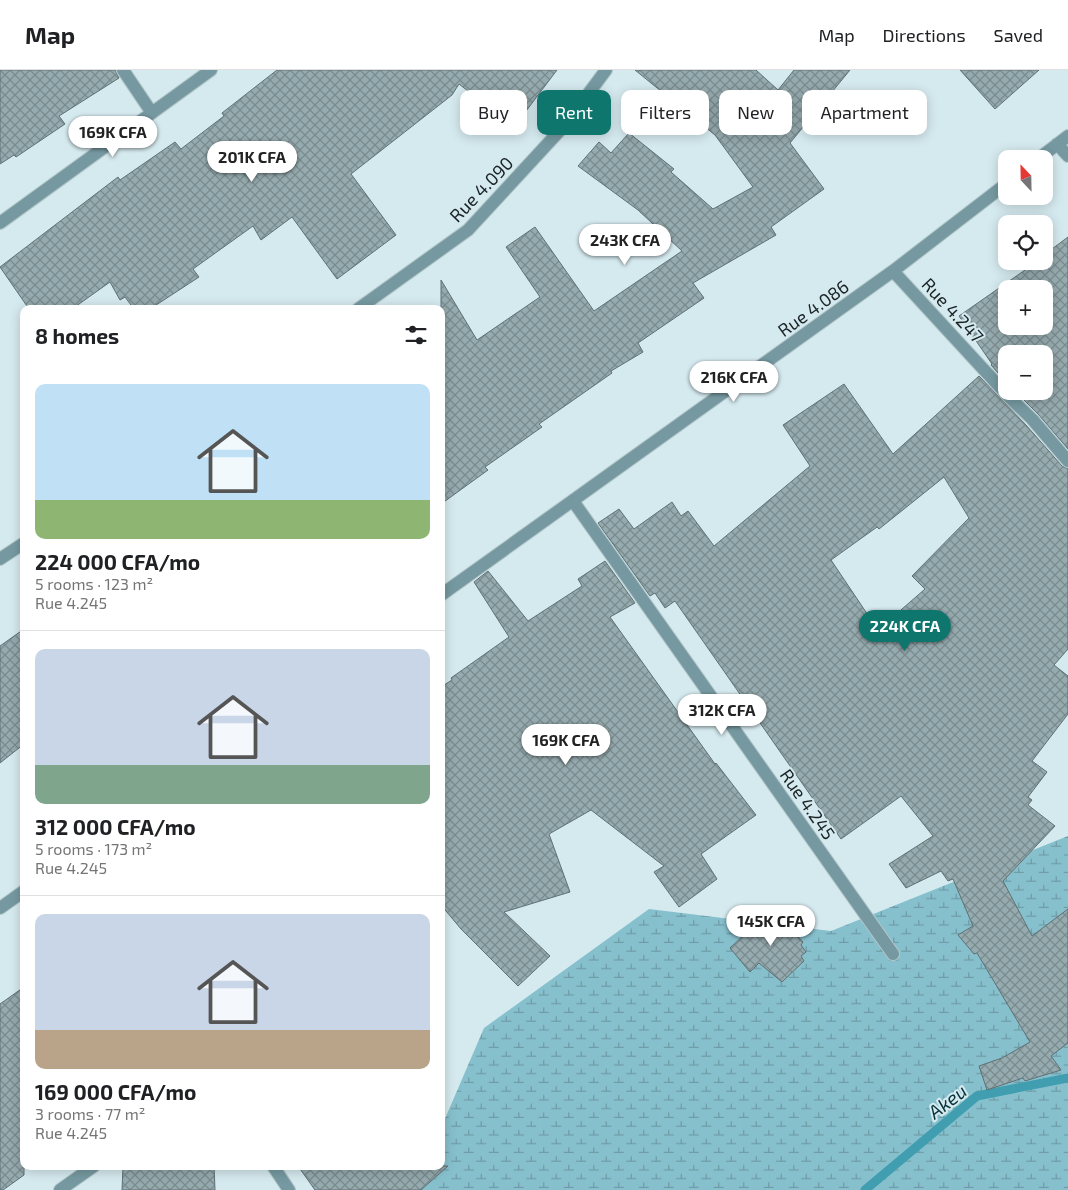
<!DOCTYPE html>
<html lang="en">
<head>
<meta charset="utf-8">
<style>
  :root { --surface:#fff; --page:#f6f6f6; --text:#202124; --muted:#757577; --line:#e0e0e0; --accent:#0f766e }
  body { margin:0; font-family:"Exo 2",sans-serif; background:var(--page); color:var(--text); height:100vh; display:flex; flex-direction:column; font-size:19px; white-space:nowrap }
  * { box-sizing:border-box; margin:0 }
  p { font-size:16px; color:var(--muted) }
  .icon { flex:none; width:28px; height:28px; fill:none; stroke:currentColor; stroke-width:2; stroke-linecap:round; stroke-linejoin:round }
  .map { position:relative; flex:1; overflow:hidden }
  .drawer { position:absolute; left:20px; top:235px; width:425px; height:865px; display:flex; flex-direction:column; background:var(--surface); border-radius:10px; box-shadow:0 2px 12px #0003 }
  .drawer>* { flex:none }
  .hud { position:absolute; left:460px; top:20px; width:475px; height:45px; display:flex; gap:10px }
  .needle { width:32px; rotate:338deg }
  .controls { position:absolute; left:998px; top:80px; display:grid; gap:10px }
  .controls a { display:grid; place-items:center; width:55px; height:55px; border-radius:10px; background:var(--surface); box-shadow:0 2px 12px #0003; font-size:25px }
  .price { position:absolute; translate:-50% -42px; padding:0 11px; border-radius:18px; background:#fff; color:#222; font-size:16px; line-height:32px; filter:drop-shadow(0 1px 2px #0008) }
  .price::after { content:''; position:absolute; left:50%; top:30px; width:15px; height:11px; margin-left:-8px; background:inherit; clip-path:polygon(0 0,100% 0,50% 100%) }
  .price.on { background:var(--accent); color:#fff }
  ul { padding:0; list-style:none }
  li { display:grid; align-content:center; gap:10px; height:265px; padding:0 15px }
  li+li { border-top:1px solid var(--line) }
  li span { display:grid; place-items:center; height:155px; border-radius:10px; color:#555 }
  li>.icon { margin-inline-start:auto }
  span .icon { width:90px; height:90px; fill:#fffc; stroke-width:1 }
  li b { font-size:21px }
  h2 { display:flex; justify-content:space-between; align-items:center; height:60px; padding:0 15px; font-size:21px }
  .chip { padding:0 18px; border-radius:10px; background:var(--surface); box-shadow:0 2px 12px #0003; font-size:18px; line-height:45px }
  .chip.on { background:var(--accent); color:#fff }
  header { display:flex; align-items:center; gap:30px; box-sizing:border-box; height:70px; padding:0 25px; background:var(--surface); border-bottom:1px solid var(--line) }
  header strong { font-size:24px }
  nav { display:flex; gap:28px; margin-inline-start:auto; font-size:18px }
  .map>svg:first-child { display:block }
  .wetland { fill:url(#wetland-marsh) }
  .lines { fill:none; stroke-linecap:round; stroke-linejoin:round }
  .stream { stroke:#419db0; stroke-width:9 }
  .building { fill:url(#building-cross-hatch); stroke:#5e7175; fill-rule:evenodd }
  .minor-casing { stroke:#b3c6ca; stroke-width:14 }
  .minor { stroke:#7699a1; stroke-width:12 }
  .labels { text-anchor:middle; dominant-baseline:central; stroke-width:4; stroke-linejoin:round; paint-order:stroke }
  .street-label { font-size:18px; fill:#1a2224; stroke:#d5eaef }
  .water-label { font-size:19px; font-style:italic; fill:#07343c; stroke:#d5eaef }
</style>
</head>
<body>
<header>
<strong>Map</strong>
<nav><a>Map</a><a>Directions</a><a>Saved</a></nav>
</header>
<div class="map">
<svg width="1068" height="1120" viewBox="0 0 1068 1120">
  <defs>
    <pattern id="wetland-marsh" width="20" height="14" patternUnits="userSpaceOnUse" patternTransform="scale(1.25)"><rect width="20" height="14" fill="#87c0cd"/><path d="M1 5h8M5 5V1M11 12h8M15 12V8" fill="none" stroke="#6e9ca6"/></pattern>
    <pattern id="building-cross-hatch" width="8" height="8" patternUnits="userSpaceOnUse" patternTransform="scale(1.25)"><rect width="8" height="8" fill="#96abaf"/><path d="M0 0l8 8M0 8l8-8" fill="none" stroke="#7a8b8e"/></pattern>
  </defs>
  <rect width="100%" height="100%" fill="#d5eaef"/>
  <path class="wetland" d="M1068,766V1120H415L441,1096V1058L484,958L649,839L831,861Z"/>
  <g class="lines">
    <path class="stream" d="M865,1120L977,1026L1068,1008"/>
  </g>
  <path class="building" d="M0,0H115L119,8L59,46L65,54L16,87L14,85L0,94Z
    M277,0H557L514,57L459,14L452,25L351,104L396,165L337,209L292,147L261,170L253,156L193,199L199,207L150,239H134L125,227L120,230L110,212L72,239H29L0,197L118,107L120,110L175,72L181,79L224,46L222,43Z
    M635,0H756L778,20L794,0H850L790,73L824,119L771,157L776,165L693,213L704,228L638,273L643,282L611,301L612,303L539,354L542,357L485,397L488,400L441,434V210L477,270L540,227L506,177L535,157L594,241L682,181L638,140L578,96L599,72L611,83L629,63L674,99L671,102L713,139L753,117L715,65Z
    M960,0H1039L995,39Z
    M1068,167V379L1038,344L1015,321H1044V284H1006V312L991,295L992,294L959,246L1038,191H1044V185ZM1006,219H1044V256H1006Z
    M979,306L1026,355L1062,396L1068,399V579L1054,595L1068,606V644L1032,691L1047,702L1028,727L1032,730L1028,735L1055,756L1003,811L1032,866L1068,839V973L1051,986L1061,1000L1025,1011L1023,1008L987,1020L979,996L1002,988L1030,972L977,883L974,884L958,865L973,856L953,809L948,811L941,801L906,818L889,794L933,766L901,726L841,769L675,531L665,538L655,523L650,526L598,453L619,439L634,459L672,432L681,446L688,441L714,476L810,396L783,355L844,314L893,384ZM944,407L969,448L912,506L925,519L878,560L831,490L877,457L879,459Z
    M605,491L635,533L610,547L715,694L716,693L756,745L701,784L717,809L679,837L654,802L664,796L591,740L549,764L570,822L504,842L550,886L518,916L461,859L441,835V617L452,610L451,608L509,567L474,512L488,501L528,551L582,516L578,509Z
    M24,559V674L0,693V576Z
    M772,839L803,872L801,875L806,882L801,886L804,891L782,912L759,893L750,902L730,878Z
    M24,917V1105L3,1120H0V934Z
    M123,1096H214L215,1120H122Z
    M298,1096H448L421,1120H315Z"/>
  <g class="lines">
    <g class="minor-casing">
      <path id="minor" d="M123,0L152,43
        M1057,74L1068,86
        M1038,89L1068,66
        M0,153L211,0
        M893,201L1009,327L1032,349L1068,391
        M358,239L468,160L565,55L606,0
        M573,431L893,884
        M0,489L24,473
        M441,525L893,201L1006,114
        M0,838L24,821
        M273,1096L289,1120
        M60,1120L94,1096"/>
    </g>
    <use href="#minor" class="minor"/>
  </g>
  <g class="labels">
    <g class="street-label">
      <text transform="translate(481 119) rotate(-46)">Rue 4.090</text>
      <text transform="translate(813 238) rotate(-36)">Rue 4.086</text>
      <text transform="translate(953 240) rotate(47)">Rue 4.247</text>
      <text transform="translate(808 734) rotate(55)">Rue 4.245</text>
    </g>
    <g class="water-label">
      <text transform="translate(947 1031) rotate(-38)">Akeu</text>
    </g>
  </g>
</svg>
<div class="controls">
<a><svg class="needle" viewBox="-14 -14 28 28"><path d="M0-13l5 13h-10z" fill="#e53935"/><path d="M0 13l5-13h-10z" fill="#757577"/></svg></a>
<a><svg class="icon" aria-label="locate" viewBox="0 0 24 24"><circle cx="12" cy="12" r="6"/><path d="M12 2v4M12 18v4M2 12h4M18 12h4"/></svg></a>
<a>+</a>
<a>−</a>
</div>
<b class="price" style="left:113px;top:88px">169K CFA</b>
<b class="price" style="left:252px;top:113px">201K CFA</b>
<b class="price" style="left:625px;top:196px">243K CFA</b>
<b class="price" style="left:734px;top:333px">216K CFA</b>
<b class="price on" style="left:905px;top:582px">224K CFA</b>
<b class="price" style="left:722px;top:666px">312K CFA</b>
<b class="price" style="left:566px;top:696px">169K CFA</b>
<b class="price" style="left:771px;top:877px">145K CFA</b>
<div class="hud">
<a class="chip">Buy</a>
<a class="chip on">Rent</a>
<a class="chip">Filters</a>
<a class="chip">New</a>
<a class="chip">Apartment</a>
</div>
<section class="drawer">
<h2>8 homes<svg class="icon" aria-label="filters" viewBox="0 0 24 24"><path d="M4 7h16M4 17h16"/><circle cx="9" cy="7" r="2"/><circle cx="15" cy="17" r="2"/></svg></h2>
<ul>
<li><span style="background:linear-gradient(#bfe0f5 75%,#8fb573 0)"><svg class="icon" aria-label="home" viewBox="0 0 24 24"><path d="M3 11l9-7 9 7M6 9v11h12V9"/></svg></span><div><b>224 000 CFA/mo</b><p>5 rooms · 123 m²</p><p>Rue 4.245</p></div></li>
<li><span style="background:linear-gradient(#c9d6e8 75%,#7fa58c 0)"><svg class="icon" aria-label="home" viewBox="0 0 24 24"><path d="M3 11l9-7 9 7M6 9v11h12V9"/></svg></span><div><b>312 000 CFA/mo</b><p>5 rooms · 173 m²</p><p>Rue 4.245</p></div></li>
<li><span style="background:linear-gradient(#c9d6e8 75%,#b9a48a 0)"><svg class="icon" aria-label="home" viewBox="0 0 24 24"><path d="M3 11l9-7 9 7M6 9v11h12V9"/></svg></span><div><b>169 000 CFA/mo</b><p>3 rooms · 77 m²</p><p>Rue 4.245</p></div></li>
</ul>
</section>
</div>
</body>
</html>
